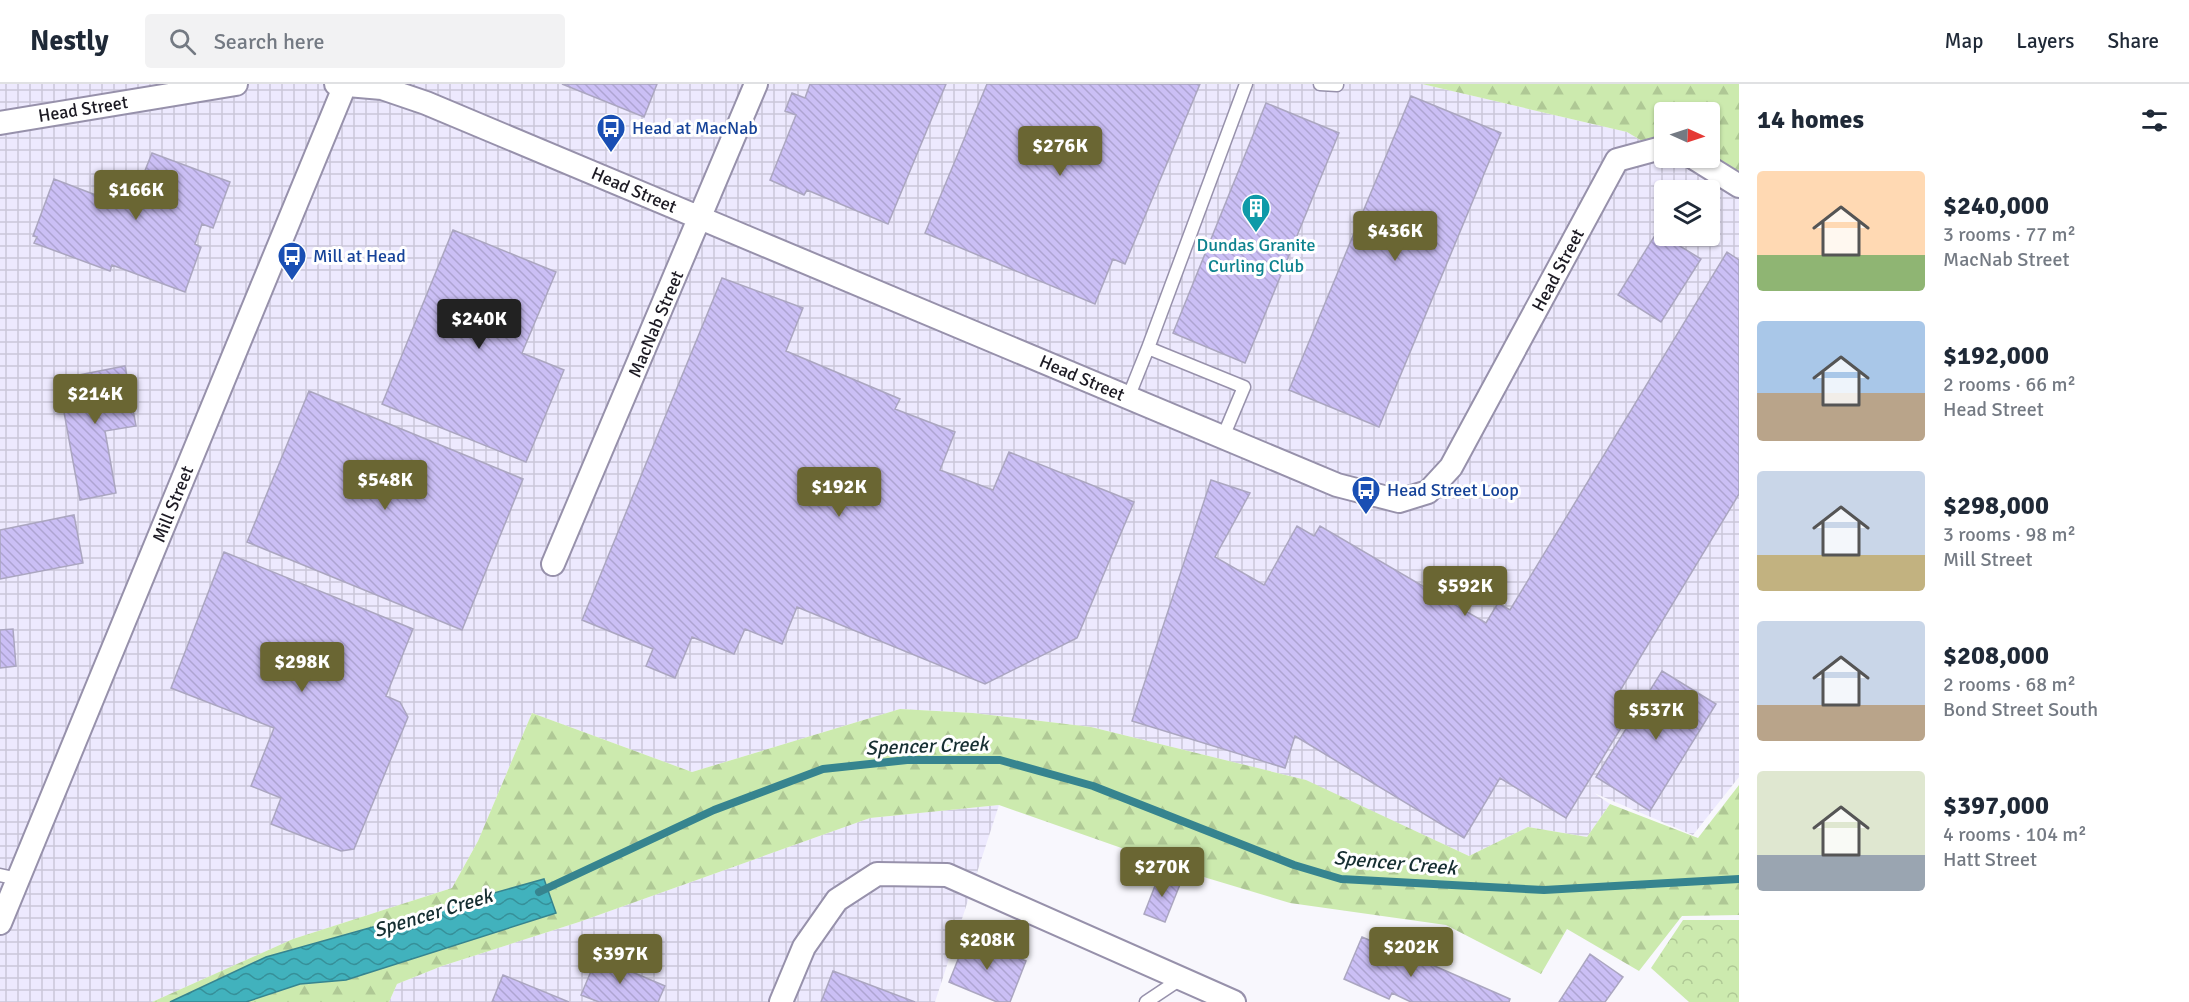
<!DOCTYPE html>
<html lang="en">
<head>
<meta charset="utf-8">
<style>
  :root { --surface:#fff; --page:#f2f2f3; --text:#1f2937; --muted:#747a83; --line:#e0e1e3; --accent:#6a6633 }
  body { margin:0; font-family:Signika,sans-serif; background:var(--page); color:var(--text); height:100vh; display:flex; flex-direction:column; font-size:22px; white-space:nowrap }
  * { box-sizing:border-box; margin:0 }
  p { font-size:20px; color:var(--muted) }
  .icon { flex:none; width:33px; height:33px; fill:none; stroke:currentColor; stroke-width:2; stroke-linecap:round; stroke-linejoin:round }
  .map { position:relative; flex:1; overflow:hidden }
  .sheet { display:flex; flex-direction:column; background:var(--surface); width:450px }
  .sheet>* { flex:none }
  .needle { width:39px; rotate:93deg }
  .fabs { position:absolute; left:1654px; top:18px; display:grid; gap:12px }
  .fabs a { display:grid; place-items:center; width:66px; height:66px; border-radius:6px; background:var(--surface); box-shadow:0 2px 4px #0004; font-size:30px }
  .price { position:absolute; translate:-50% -51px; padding:0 14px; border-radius:6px; background:var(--accent); color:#fff; font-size:20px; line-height:39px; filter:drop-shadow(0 2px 3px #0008) }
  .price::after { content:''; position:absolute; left:50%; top:36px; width:18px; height:14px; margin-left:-9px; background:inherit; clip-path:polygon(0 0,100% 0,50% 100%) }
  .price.on { background:#222; color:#fff }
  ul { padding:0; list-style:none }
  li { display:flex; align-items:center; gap:18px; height:150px; padding:0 18px }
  li span { display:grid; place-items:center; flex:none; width:168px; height:120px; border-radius:6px; color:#555 }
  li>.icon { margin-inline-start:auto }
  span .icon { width:72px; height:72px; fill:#fffc; stroke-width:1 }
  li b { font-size:26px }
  h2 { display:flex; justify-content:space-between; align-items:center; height:72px; padding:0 18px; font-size:26px }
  header { display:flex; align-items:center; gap:36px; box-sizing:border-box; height:84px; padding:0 30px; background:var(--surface); border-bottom:2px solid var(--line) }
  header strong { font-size:28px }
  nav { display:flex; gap:33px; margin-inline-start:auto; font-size:21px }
  .search { width:420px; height:54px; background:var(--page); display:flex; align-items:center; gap:15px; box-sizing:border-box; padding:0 21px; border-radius:6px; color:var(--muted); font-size:22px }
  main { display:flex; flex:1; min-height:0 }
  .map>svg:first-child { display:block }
  .industrial { fill:url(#industrial-grid); fill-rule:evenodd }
  .forest { fill:url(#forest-firs) }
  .park { fill:url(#park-crowns) }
  .water { fill:url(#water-waves); stroke:#36848f; stroke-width:1.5 }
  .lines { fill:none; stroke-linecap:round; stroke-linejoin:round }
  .stream { stroke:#36848f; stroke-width:8 }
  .building { fill:url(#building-back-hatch); stroke:#aba6c0; stroke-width:1.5 }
  .lane-casing { stroke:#9791ab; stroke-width:15 }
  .street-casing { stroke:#9791ab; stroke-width:26 }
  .lane { stroke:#fff; stroke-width:12 }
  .street { stroke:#fff; stroke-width:22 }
  .labels { text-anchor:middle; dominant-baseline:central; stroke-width:6; stroke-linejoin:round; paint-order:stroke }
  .street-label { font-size:18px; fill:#1c1a23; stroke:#fff }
  .transit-label { font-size:18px; fill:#164399; stroke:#fff; text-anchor:start }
  .culture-label { font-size:18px; fill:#0d838f; stroke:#fff }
  .water-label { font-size:20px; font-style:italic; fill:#172f32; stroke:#fff }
</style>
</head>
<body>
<header>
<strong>Nestly</strong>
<div class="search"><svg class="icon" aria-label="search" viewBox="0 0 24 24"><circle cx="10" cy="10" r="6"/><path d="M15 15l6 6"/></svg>Search here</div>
<nav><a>Map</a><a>Layers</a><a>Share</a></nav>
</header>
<main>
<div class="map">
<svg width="1739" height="918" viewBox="0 0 1739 918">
  <defs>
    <pattern id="industrial-grid" width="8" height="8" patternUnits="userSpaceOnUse" patternTransform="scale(1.5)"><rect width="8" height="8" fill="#ede9fe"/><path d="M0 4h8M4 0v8" fill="none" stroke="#cbc7d9"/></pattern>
    <pattern id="forest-firs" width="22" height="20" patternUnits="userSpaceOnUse" patternTransform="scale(1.5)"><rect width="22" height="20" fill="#cceaae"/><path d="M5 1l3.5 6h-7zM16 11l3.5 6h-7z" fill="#afc895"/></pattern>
    <pattern id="park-crowns" width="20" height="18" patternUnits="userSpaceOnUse" patternTransform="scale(1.5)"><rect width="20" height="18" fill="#cceaae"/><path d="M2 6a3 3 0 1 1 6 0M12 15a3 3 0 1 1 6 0" fill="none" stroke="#afc895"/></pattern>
    <pattern id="water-waves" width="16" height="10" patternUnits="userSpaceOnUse" patternTransform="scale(1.5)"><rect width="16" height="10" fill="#41b2bd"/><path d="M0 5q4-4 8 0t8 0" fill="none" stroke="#369099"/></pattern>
    <pattern id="building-back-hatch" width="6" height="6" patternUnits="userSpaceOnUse" patternTransform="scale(1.5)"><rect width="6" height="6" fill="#cbbff5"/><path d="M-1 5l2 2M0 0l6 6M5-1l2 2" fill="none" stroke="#aea4d2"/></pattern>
  </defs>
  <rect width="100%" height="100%" fill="#f8f7fd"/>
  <path class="industrial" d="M0,0H1422L1627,48L1665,71V74H1670L1739,115V693L1693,751L1594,709L1610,720L1587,753L1528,743L1469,772L1305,696L1091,643L973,629L900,625L692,688L532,629L478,757L452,804L293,855L152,918H0ZM1665,106H1710V152H1665Z
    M999,721L935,918H389L397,900L442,882L579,838L870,734Z"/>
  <path class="forest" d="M1422,0H1739V115L1670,74H1710V28H1665V71L1627,48Z
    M900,625L973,629L1091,643L1306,696L1469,772L1528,743L1587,753L1610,720L1698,754L1739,701V831L1682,832L1639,887L1567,845L1541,890L1446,841L1290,819L1207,794L999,721L870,734L579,838L442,882L397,900L389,918H152L293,855L452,804L478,757L532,629L692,688Z"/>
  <path class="park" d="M1683,836H1739V918H1689L1651,884Z"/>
  <path class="water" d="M544,795L556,829L346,896L300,900L246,918H170L266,873Z"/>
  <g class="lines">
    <path class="stream" d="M539,808L714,726L823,685L907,676H1000L1093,702L1294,781L1341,795L1544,806L1739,795"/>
  </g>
  <path class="building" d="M562,0H657L644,33Z
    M810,0H946L888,140L807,106L804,111L770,96L796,31L785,27L792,9L805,14Z
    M987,0H1200L1125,180L1113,175L1095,220L925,149Z
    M1411,12L1501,49L1379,343L1289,306Z
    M1266,19L1339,49L1245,279L1173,249Z
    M152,69L230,98L213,144L202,140L195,160L201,163L185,208L112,181L110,187L34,159L37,153L33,152L54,95L101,113L106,101L114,104L117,95L129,100L132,91L142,94Z
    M453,146L556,188L522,269L564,286L526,378L382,320Z
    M1657,148L1701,175L1661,238L1618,211Z
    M1727,168L1739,176V410L1618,610L1635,621L1566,734L1500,694L1464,754L1295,652L1285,684L1132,637L1211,396L1250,409L1215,473L1264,501L1297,442L1314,452L1320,442L1486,539L1498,519L1510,526Z
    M722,194L803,224L786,267L900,315L895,325L955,348L940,386L993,406L1009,368L1134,418L1077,554L985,600L797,523L782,560L745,545L734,570L692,553L675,594L646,582L653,565L582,536Z
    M125,282L136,342L105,347L116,409L80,416L58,295Z
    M309,307L523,395L462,546L247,458Z
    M74,431L83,479L0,495V446Z
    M224,468L413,545L386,612L400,618L408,633L354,765L341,767L271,740L281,714L251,702L274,644L171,604Z
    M13,545L16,582L0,584V546Z
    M1662,587L1716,620L1650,727L1596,693Z
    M1160,789L1181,798L1165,838L1144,830Z
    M967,853L1026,877L1010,918H997L949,898Z
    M1362,853L1404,871L1405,869L1510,915L1509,918H1411L1392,909L1389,915L1344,895Z
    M1590,870L1623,893L1605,918H1559Z
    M597,873L665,902L658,918H599L581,911Z
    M833,887L915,918H821Z
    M503,891L569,918H492Z"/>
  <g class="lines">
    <g class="lane-casing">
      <path id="lane" d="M1320,0L1337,1
        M1128,314L1148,264
        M1223,353L1244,303L1148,264L1246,0
        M0,791L18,795
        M1146,918L1182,894"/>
    </g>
    <g class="street-casing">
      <path id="street" d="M336,0L382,4L426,19L1337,401L1399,417L1428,408L1451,383L1617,76L1665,63
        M0,39L236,0
        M1694,74L1739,102
        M553,480L756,0
        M0,839L345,1
        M781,918L804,863L837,816L877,790L947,791L1234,918"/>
    </g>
    <use href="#lane" class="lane"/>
    <use href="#street" class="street"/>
  </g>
  <defs>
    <g id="bus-pin" transform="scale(1.5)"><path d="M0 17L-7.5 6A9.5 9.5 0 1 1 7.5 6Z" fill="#1a4fb4" stroke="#fff"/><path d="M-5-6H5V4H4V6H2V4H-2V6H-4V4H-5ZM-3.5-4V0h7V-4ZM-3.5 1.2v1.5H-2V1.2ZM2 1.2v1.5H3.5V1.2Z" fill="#fff"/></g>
    <g id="building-pin" transform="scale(1.5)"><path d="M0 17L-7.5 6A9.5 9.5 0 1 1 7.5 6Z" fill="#0f9aa8" stroke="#fff"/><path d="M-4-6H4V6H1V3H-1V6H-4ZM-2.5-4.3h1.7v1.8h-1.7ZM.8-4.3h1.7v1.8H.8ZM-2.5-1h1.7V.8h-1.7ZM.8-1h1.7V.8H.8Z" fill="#fff"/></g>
  </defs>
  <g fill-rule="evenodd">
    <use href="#bus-pin" x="611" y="44"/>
    <use href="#building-pin" x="1256" y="124"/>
    <use href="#bus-pin" x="292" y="172"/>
    <use href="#bus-pin" x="1366" y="406"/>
  </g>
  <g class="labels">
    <g class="street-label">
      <text transform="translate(83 25) rotate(-9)">Head Street</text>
      <text transform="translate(634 106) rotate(23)">Head Street</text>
      <text transform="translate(1558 186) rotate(-62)">Head Street</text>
      <text transform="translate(656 240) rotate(-67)">MacNab Street</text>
      <text transform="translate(1082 294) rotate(23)">Head Street</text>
      <text transform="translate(173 420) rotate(-68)">Mill Street</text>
    </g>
    <g class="transit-label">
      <text x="632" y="44">Head at MacNab</text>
      <text x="313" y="172">Mill at Head</text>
      <text x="1387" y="406">Head Street Loop</text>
    </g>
    <g class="culture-label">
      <text x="1256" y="161">Dundas Granite<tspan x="1256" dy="21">Curling Club</tspan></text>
    </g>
    <g class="water-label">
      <text transform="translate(927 662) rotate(-2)">Spencer Creek</text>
      <text transform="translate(1395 779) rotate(5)">Spencer Creek</text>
      <text transform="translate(433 829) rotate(-17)">Spencer Creek</text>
    </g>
  </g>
</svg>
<div class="fabs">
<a><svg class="needle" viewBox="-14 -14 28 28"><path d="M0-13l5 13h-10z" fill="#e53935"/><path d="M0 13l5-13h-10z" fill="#747a83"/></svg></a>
<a><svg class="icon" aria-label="layers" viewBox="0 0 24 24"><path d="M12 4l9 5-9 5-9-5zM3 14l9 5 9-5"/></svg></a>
</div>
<b class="price" style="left:1060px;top:93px">$276K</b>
<b class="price" style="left:136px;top:137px">$166K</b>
<b class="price" style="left:1395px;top:178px">$436K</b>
<b class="price on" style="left:479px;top:266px">$240K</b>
<b class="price" style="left:95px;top:341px">$214K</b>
<b class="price" style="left:385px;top:427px">$548K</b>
<b class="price" style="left:839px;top:434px">$192K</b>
<b class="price" style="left:1465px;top:533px">$592K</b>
<b class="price" style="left:302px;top:609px">$298K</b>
<b class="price" style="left:1656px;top:657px">$537K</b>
<b class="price" style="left:1162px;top:814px">$270K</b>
<b class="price" style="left:987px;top:887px">$208K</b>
<b class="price" style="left:1411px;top:894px">$202K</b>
<b class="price" style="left:620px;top:901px">$397K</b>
</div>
<section class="sheet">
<h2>14 homes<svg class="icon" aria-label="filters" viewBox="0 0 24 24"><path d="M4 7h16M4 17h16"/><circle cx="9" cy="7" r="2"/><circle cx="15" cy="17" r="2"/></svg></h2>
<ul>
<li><span style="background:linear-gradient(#ffd9b3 70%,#8fb573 0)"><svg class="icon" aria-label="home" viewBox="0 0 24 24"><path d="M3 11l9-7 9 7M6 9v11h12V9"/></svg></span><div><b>$240,000</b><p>3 rooms · 77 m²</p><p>MacNab Street</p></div></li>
<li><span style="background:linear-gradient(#a9c7e8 60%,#b9a48a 0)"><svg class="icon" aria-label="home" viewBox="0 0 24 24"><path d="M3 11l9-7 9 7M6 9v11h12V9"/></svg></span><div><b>$192,000</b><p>2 rooms · 66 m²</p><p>Head Street</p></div></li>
<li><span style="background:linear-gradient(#c9d6e8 70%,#c2b280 0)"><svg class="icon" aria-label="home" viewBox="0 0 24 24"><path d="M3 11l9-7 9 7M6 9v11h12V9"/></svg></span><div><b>$298,000</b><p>3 rooms · 98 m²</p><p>Mill Street</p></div></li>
<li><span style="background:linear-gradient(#c9d6e8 70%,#b9a48a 0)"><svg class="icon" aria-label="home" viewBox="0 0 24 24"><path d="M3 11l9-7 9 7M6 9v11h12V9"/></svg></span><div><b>$208,000</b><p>2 rooms · 68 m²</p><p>Bond Street South</p></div></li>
<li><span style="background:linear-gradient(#dfe7d0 70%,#9aa5b1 0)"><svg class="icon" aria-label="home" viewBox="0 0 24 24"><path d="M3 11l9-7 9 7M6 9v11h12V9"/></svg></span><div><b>$397,000</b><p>4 rooms · 104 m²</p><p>Hatt Street</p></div></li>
</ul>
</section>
</main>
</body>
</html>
